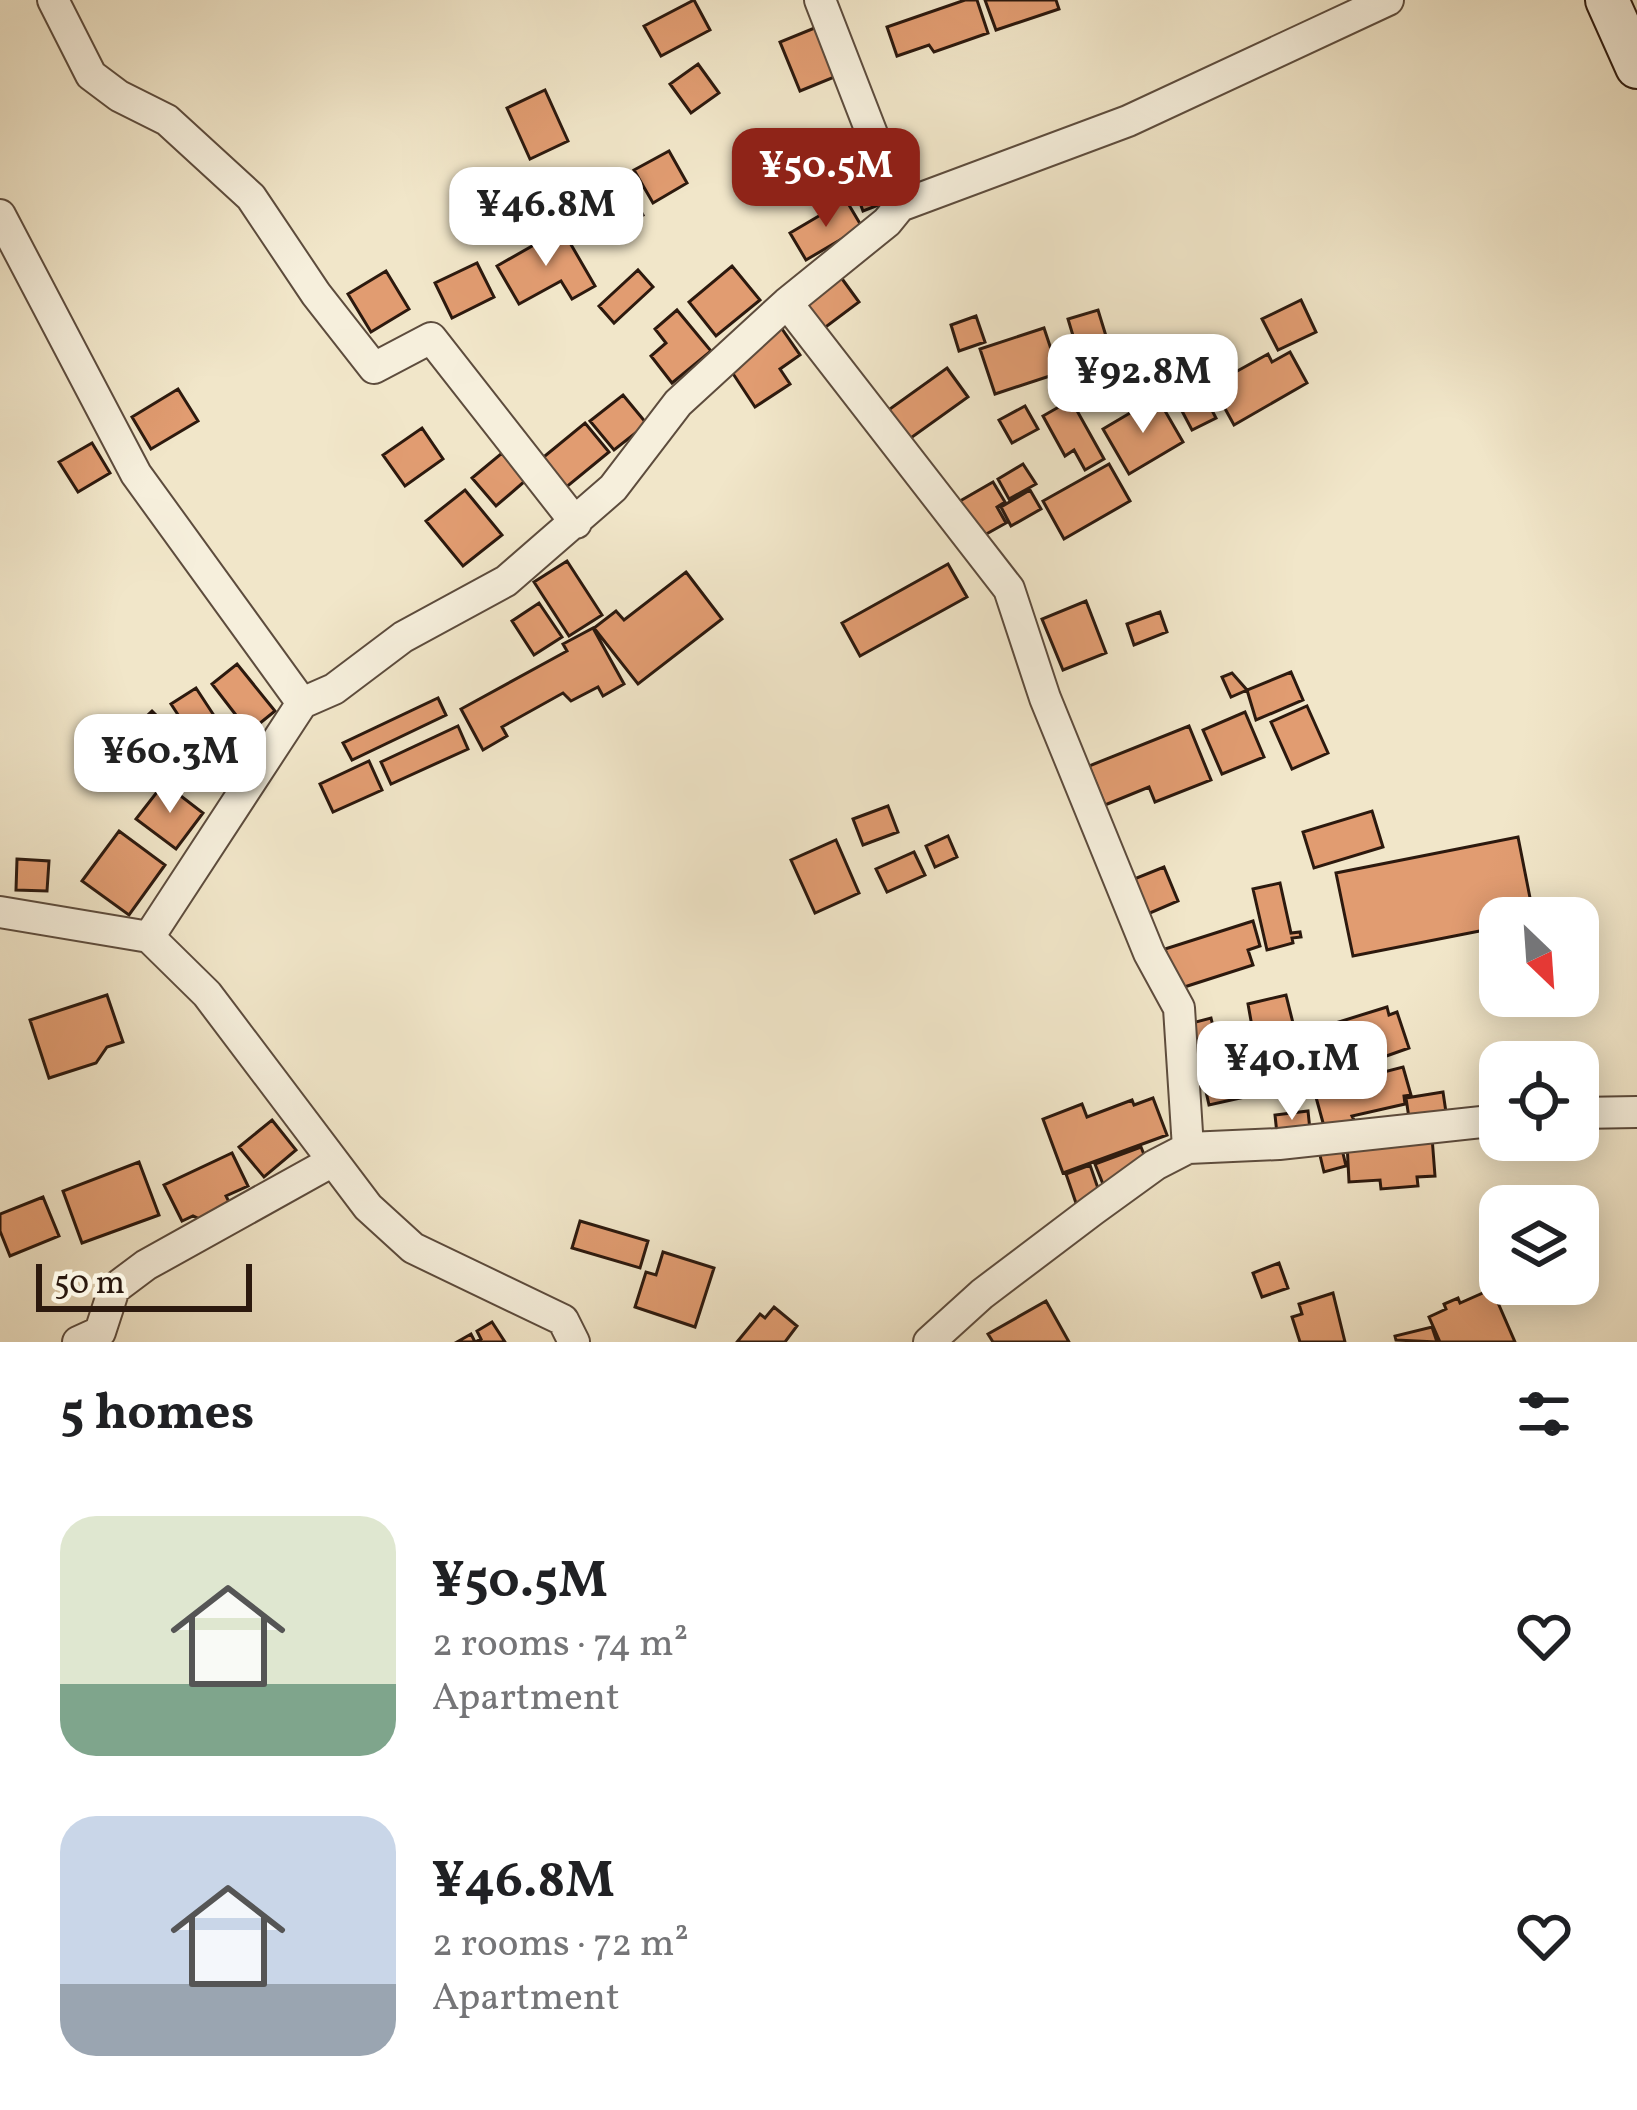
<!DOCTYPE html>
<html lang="en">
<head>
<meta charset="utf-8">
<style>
  :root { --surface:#fff; --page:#f2f2f2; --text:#202124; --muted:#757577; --accent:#8f2418 }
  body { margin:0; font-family:Vollkorn,serif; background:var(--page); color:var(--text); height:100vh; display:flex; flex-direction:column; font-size:45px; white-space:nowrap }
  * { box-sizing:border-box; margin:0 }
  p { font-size:39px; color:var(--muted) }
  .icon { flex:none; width:66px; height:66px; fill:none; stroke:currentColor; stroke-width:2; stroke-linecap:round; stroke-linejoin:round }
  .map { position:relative; height:1342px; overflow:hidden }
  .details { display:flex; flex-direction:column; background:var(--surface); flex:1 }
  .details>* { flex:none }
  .needle { width:78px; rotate:155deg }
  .fabs { position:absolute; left:1479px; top:897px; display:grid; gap:24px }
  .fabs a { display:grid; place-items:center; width:120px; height:120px; border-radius:24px; background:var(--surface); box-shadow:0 6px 30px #0003; font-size:60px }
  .scale { position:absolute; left:36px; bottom:30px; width:216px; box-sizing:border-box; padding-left:12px; border:6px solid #2c190e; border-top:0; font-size:33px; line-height:42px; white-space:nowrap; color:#2c190e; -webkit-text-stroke:9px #f6efdc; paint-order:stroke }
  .price { position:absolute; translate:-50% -102px; padding:0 27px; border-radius:24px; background:#fff; color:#222; font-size:39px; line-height:78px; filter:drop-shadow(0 3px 6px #0008) }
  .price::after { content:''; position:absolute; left:50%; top:72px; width:36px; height:27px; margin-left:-18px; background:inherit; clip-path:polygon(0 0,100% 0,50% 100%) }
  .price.on { background:var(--accent); color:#fff }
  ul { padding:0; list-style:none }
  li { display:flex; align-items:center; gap:36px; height:300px; padding:0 60px }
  li span { display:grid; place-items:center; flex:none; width:336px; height:240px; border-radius:36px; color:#555 }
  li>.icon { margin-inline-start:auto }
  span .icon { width:144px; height:144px; fill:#fffc; stroke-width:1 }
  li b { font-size:51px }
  h2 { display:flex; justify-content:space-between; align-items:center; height:144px; padding:0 60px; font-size:51px }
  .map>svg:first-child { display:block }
  .building { fill:#e19c71; stroke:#2c190e; stroke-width:3 }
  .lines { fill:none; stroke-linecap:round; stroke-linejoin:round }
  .street-casing { stroke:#5d4c3d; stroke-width:34 }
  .secondary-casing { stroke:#2c190e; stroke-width:46 }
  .street { stroke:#f6efdc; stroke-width:30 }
  .secondary { stroke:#f6efdc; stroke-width:42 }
</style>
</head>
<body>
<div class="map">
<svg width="1637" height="1342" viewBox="0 0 1637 1342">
  <rect width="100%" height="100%" fill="#f1e6c9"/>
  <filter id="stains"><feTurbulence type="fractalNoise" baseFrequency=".00167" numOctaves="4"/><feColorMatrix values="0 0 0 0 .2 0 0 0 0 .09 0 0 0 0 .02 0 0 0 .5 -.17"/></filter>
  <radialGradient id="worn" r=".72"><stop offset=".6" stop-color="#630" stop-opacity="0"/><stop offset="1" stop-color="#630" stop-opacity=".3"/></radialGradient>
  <path class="building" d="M694,0L710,30L661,56L644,26Z
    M965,0H977L988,33L934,52L929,45L897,56L887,27Z
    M985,0H1056L1059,9L996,30Z
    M817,27L837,76L800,91L780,42Z
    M698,64L719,93L691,113L670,84Z
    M545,90L568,141L530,159L507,108Z
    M669,151L687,183L653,203L634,170Z
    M878,174L889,201L863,211L853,184Z
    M623,177L643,215L605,235L585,198Z
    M846,200L862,227L806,260L790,233Z
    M562,229L595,286L572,299L561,281L519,304L497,266Z
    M477,263L494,297L452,318L435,283Z
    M732,266L760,300L716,336L689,302Z
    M638,270L653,287L614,323L599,306Z
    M386,271L409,309L371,332L348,294Z
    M840,276L859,302L823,329L803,303Z
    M1301,300L1316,332L1278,350L1262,319Z
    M677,310L711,351L672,383L651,356L666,343L655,329Z
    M1098,310L1110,349L1080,359L1068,319Z
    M976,316L985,342L959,351L951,325Z
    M780,326L800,355L780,369L790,384L755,407L726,363Z
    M1044,328L1059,373L995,394L980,349Z
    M1290,352L1307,383L1234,425L1212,385L1268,354L1272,362Z
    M1186,360L1216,418L1192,430L1162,373Z
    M947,368L968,397L908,440L887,411Z
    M178,389L198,421L151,449L132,417Z
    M623,395L647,424L614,450L590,421Z
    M1157,397L1183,442L1129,474L1103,429Z
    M1071,400L1104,459L1085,470L1074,450L1065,456L1043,416Z
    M1025,406L1038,429L1012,443L999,420Z
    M585,423L609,452L564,489L540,460Z
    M422,428L443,459L405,486L383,455Z
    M92,443L110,473L78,492L59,462Z
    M502,453L525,481L496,506L472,478Z
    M1023,464L1036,484L1009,499L998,479Z
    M1109,464L1130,501L1064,539L1043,501Z
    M993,482L1005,502L997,507L1006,523L981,537L960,501Z
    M465,490L502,535L463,566L426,521Z
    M1030,490L1041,509L1011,526L1001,507Z
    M567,561L602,615L569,636L534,582Z
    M948,564L967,597L860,656L842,623Z
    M686,572L722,619L638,684L594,628L616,611L624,620Z
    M1086,601L1106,653L1063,670L1042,619Z
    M539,603L562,637L534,655L512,621Z
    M1160,612L1167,632L1134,645L1127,624Z
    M593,628L624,684L603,696L598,687L571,701L563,693L502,727L507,736L483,750L461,709L567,651L563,644Z
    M237,664L275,711L249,732L212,684Z
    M1291,672L1303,700L1256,720L1247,690Z
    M1232,673L1247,690L1231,697L1222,677Z
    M196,688L213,714L188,730L171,704Z
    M438,698L446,715L352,760L343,743Z
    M1307,706L1328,753L1292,769L1271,722Z
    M152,711L173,732L155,751L133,729Z
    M1245,712L1264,757L1222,774L1203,730Z
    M458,726L468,749L391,784L381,762Z
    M1189,726L1211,780L1155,802L1149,787L1105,805L1089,766Z
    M226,728L241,747L235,756L245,769L223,787L195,753Z
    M369,761L382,790L333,812L320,784Z
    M164,783L203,813L176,849L136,819Z
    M888,806L898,832L863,845L853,819Z
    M1372,811L1383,847L1314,868L1303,832Z
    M119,831L165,865L129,915L82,881Z
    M948,836L957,857L935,867L926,846Z
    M1518,837L1534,918H1500V927L1353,956L1336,873Z
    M836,840L859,893L815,913L791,860Z
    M914,852L925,875L887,892L876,869Z
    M17,859L49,861L47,891L16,890Z
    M1164,867L1178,901L1143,916L1129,881Z
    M1280,883L1291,933L1300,932L1301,937L1292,938L1293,943L1267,950L1253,889Z
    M1253,921L1260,946L1248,950L1253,965L1178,989L1165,949Z
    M107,995L123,1042L107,1047L96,1063L49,1078L30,1020Z
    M1286,995L1293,1023L1253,1032L1248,1004Z
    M1387,1007L1389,1015L1397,1012L1409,1048L1344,1071L1329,1025Z
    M1211,1018L1218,1047L1195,1053L1188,1024Z
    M1262,1040L1267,1052L1278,1050L1284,1075L1273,1078L1276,1090L1209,1105L1199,1060L1223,1054L1222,1050Z
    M1403,1067L1411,1095L1404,1096L1405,1104L1352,1116L1356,1124L1325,1130L1314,1090Z
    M1443,1092L1447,1119L1410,1125L1406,1098Z
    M1153,1098L1167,1135L1063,1173L1043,1119L1082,1104L1087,1117L1132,1100L1134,1105Z
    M1308,1111L1310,1130L1277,1134L1275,1115Z
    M272,1120L296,1150L264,1177L239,1147Z
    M1432,1137L1435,1176L1417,1177L1418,1186L1381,1189L1380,1180L1349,1182L1347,1143Z
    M1340,1141L1346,1166L1324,1172L1318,1147Z
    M1141,1147L1147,1162L1107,1194L1095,1164Z
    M232,1153L248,1186L226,1196L231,1206L202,1220L193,1216L182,1221L164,1185Z
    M139,1162L159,1215L82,1243L63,1191Z
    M1090,1165L1101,1197L1077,1206L1066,1174Z
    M43,1197L59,1236L10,1256L0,1231V1214Z
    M580,1221L648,1241L640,1268L572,1248Z
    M663,1252L714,1268L695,1327L635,1307L646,1272L656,1275Z
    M1279,1263L1288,1288L1262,1297L1253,1273Z
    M1492,1289L1515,1342H1440L1429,1317L1446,1309L1444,1304L1458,1298L1460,1303Z
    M1333,1293L1345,1342H1300L1292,1317L1302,1314L1299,1304Z
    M1046,1301L1069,1342H993L988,1334Z
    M774,1307L797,1326L785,1342H737L760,1314L765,1318Z
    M492,1322L505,1342H457L471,1334L475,1342L481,1339L477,1331Z
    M1432,1327L1437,1342L1396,1340L1395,1336Z"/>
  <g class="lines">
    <g class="street-casing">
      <path id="street" d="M53,0L91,75L119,96L167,120L251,197L316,294L374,368L431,338L576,523
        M820,0L900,206
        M0,215L136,474L302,703
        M787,303L1009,589L1045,698L1149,953L1179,1008L1188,1148
        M0,912L149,937L207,994L368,1207L413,1248L563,1320L574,1342
        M149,937L302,703L334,689L403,637L506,581L613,488L678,403L787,303L887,222L900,206L1128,121L1388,0
        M1578,1113L1637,1112
        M78,1342L100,1332L114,1289L146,1265L333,1161
        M929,1342L982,1294L1093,1210L1155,1165L1188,1148L1279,1144L1500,1120"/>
    </g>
    <g class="secondary-casing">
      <path id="secondary" d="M1607,0L1637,67"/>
    </g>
    <use href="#street" class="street"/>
    <use href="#secondary" class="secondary"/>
  </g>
  <rect width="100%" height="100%" filter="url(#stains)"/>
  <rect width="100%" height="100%" fill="url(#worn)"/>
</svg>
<div class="fabs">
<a><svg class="needle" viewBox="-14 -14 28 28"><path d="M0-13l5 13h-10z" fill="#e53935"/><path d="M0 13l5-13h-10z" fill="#757577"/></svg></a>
<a><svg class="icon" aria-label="locate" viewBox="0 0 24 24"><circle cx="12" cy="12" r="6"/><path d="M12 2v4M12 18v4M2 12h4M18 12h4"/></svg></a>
<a><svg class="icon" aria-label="layers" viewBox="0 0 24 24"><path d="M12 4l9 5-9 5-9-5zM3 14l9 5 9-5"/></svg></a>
</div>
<div class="scale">50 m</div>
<b class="price on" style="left:826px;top:230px">¥50.5M</b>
<b class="price" style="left:546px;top:269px">¥46.8M</b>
<b class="price" style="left:1143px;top:436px">¥92.8M</b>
<b class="price" style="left:170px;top:816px">¥60.3M</b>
<b class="price" style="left:1292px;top:1123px">¥40.1M</b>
</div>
<section class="details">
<h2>5 homes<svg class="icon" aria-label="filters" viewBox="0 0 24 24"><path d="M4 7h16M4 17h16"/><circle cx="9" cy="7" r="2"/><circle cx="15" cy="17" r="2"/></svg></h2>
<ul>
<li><span style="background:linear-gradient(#dfe7d0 70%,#7fa58c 0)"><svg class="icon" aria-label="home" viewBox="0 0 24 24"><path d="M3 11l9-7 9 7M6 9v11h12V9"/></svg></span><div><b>¥50.5M</b><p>2 rooms · 74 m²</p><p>Apartment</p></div><svg class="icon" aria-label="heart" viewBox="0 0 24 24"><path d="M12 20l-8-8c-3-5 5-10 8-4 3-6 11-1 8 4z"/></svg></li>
<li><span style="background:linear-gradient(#c9d6e8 70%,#9aa5b1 0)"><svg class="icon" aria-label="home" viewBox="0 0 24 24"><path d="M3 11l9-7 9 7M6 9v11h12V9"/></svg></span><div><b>¥46.8M</b><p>2 rooms · 72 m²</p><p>Apartment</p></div><svg class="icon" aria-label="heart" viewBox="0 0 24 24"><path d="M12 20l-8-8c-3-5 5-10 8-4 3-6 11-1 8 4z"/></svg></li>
</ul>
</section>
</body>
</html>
